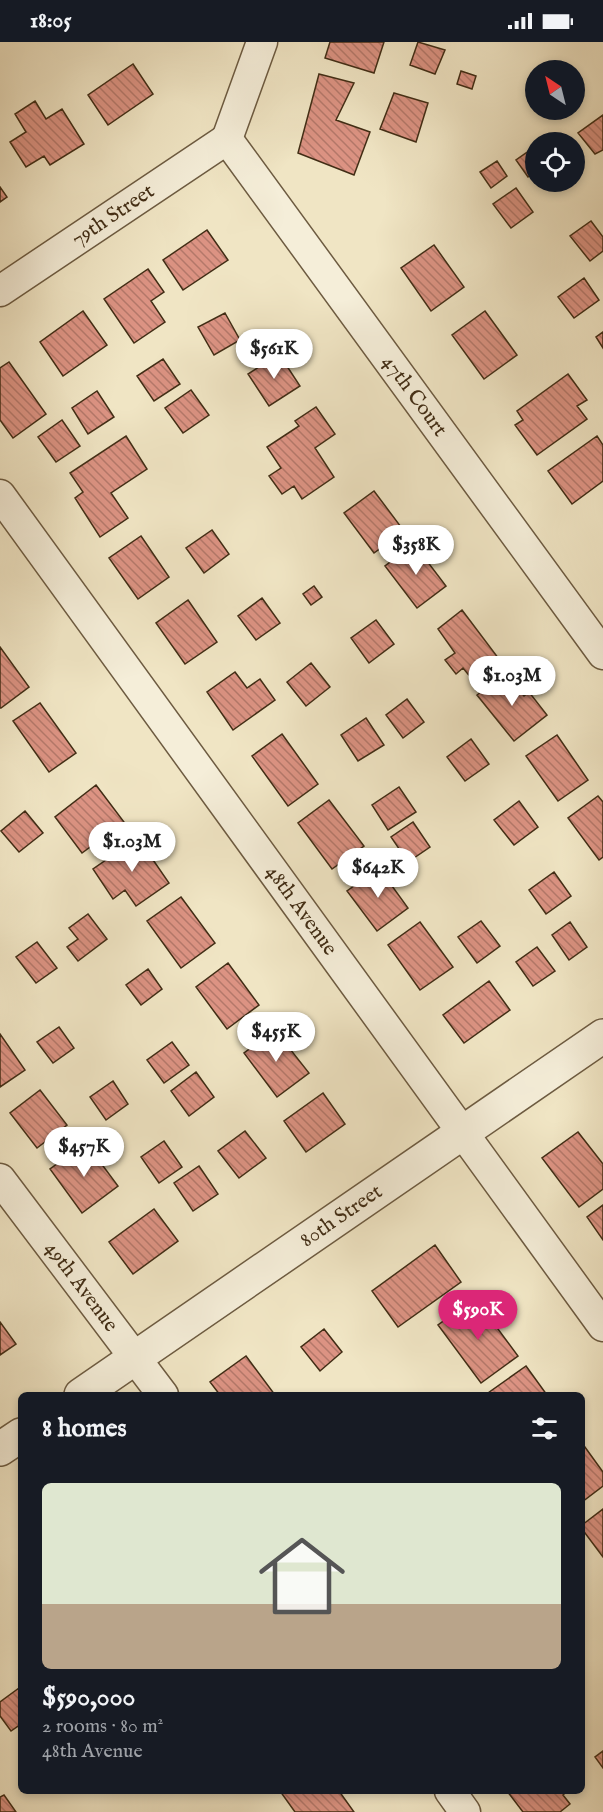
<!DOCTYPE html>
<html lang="en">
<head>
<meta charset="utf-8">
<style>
  :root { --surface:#171b24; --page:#242831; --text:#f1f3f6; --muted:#9ea1a6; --accent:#db2777 }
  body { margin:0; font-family:"IM FELL English",serif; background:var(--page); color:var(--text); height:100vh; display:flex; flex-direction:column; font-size:22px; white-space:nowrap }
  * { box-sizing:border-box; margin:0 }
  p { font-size:20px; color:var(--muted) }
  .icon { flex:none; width:33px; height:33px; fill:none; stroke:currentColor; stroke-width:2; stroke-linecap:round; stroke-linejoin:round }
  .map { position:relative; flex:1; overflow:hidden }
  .panel { position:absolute; left:18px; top:1350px; width:567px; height:402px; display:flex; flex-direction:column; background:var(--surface); border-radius:9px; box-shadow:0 3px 9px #0003 }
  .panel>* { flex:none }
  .needle { width:39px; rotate:325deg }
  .fabs { position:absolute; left:525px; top:18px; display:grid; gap:12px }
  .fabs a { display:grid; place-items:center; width:60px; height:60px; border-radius:50%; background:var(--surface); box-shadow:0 3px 9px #0003; font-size:30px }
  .price { position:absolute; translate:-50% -51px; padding:0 14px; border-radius:21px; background:#fff; color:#222; font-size:20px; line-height:39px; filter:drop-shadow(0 2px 3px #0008) }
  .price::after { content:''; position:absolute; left:50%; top:36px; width:18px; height:14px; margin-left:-9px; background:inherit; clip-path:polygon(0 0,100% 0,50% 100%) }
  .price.on { background:var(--accent); color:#fff }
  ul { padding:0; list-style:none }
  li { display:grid; align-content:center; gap:12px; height:318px; padding:0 24px }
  li span { display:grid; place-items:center; height:186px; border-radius:9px; color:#555 }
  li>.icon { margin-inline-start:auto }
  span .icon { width:108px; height:108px; fill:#fffc; stroke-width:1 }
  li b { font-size:26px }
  h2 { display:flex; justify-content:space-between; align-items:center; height:72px; padding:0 24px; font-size:26px }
  .status { display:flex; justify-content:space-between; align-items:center; height:42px; padding:0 30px; background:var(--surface); direction:ltr }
  .status svg { height:16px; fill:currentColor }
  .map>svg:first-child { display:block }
  .building { fill:url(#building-back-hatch); stroke:#412d15; stroke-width:1.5 }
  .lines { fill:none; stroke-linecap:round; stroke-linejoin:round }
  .minor-casing { stroke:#6d5b41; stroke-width:33 }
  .tertiary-casing { stroke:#6d5b41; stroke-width:36 }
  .minor { stroke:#f5eed9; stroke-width:30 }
  .tertiary { stroke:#f5eed9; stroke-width:33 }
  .labels { text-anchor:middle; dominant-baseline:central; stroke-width:4.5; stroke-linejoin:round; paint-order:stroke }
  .street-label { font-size:21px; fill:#412d15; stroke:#f5eed9 }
</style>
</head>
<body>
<div class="status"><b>18:05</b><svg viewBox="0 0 49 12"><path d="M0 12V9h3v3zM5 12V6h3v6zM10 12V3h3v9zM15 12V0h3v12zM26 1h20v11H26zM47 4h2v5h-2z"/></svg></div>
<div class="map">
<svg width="603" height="1770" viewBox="0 0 603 1770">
  <defs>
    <pattern id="building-back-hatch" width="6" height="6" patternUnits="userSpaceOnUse" patternTransform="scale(1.5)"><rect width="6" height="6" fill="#dc9383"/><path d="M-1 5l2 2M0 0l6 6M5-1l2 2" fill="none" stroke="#b4786a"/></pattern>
  </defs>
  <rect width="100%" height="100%" fill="#f0e5c4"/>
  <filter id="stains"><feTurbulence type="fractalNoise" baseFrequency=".00333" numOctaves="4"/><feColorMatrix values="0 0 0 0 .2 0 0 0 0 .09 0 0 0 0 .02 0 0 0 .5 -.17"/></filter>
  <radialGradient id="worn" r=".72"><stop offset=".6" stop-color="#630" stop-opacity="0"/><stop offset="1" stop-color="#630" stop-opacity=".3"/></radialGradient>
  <path class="building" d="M330,0H384L374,31L325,16Z
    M418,0L445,8L435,32L410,23Z
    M133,22L153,52L108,83L88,53Z
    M461,29L476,34L472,47L457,42Z
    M319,32L354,41L336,78L370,90L354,133L298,111Z
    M394,51L428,61L416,100L380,87Z
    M35,59L46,77L62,67L84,102L50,123L44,114L26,125L10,100L26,90L15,72Z
    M603,73V108L595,112L578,91Z
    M536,104V129L528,135L516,118Z
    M497,119L507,134L491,146L480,130Z
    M0,145L7,155L0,160Z
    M516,146L533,170L511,186L493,162Z
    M591,179L603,195V209L590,219L570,194Z
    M207,188L228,218L183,248L163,218Z
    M434,203L464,245L431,269L401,226Z
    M148,227L164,250L151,259L165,280L134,301L104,257Z
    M584,236L599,258L574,276L558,255Z
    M83,269L107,303L63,334L40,300Z
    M485,269L517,313L484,337L452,293Z
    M225,271L240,298L214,313L198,285Z
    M603,290V306L596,295Z
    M279,312L300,344L269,364L248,332Z
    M163,317L180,342L154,359L137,334Z
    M9,320L46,372L13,396L0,378V326Z
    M568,332L587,358L577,364L587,377L537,413L515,383L523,378L517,369Z
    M191,348L209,373L183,391L165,366Z
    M97,349L114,375L88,392L72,366Z
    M316,365L335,392L315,406L334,435L302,457L294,444L282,452L269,434L281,426L267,405L299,384L295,379Z
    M62,378L80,404L56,420L38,395Z
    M126,394L147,427L111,451L128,476L100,495L75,456L83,450L70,431Z
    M597,394L603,403V439L572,462L548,429Z
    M374,449L404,489L374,511L344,471Z
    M212,488L229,512L204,531L186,506Z
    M141,494L169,535L138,557L109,516Z
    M414,502L446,544L417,566L385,524Z
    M314,544L322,555L311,563L303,552Z
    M262,556L280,581L256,598L238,574Z
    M188,558L217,600L185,622L156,581Z
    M462,568L499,617L472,637L463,626L456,632L445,618L455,611L438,587Z
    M376,578L394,602L369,621L351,596Z
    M0,605L29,645L1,666H0Z
    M311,621L330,645L306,664L287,640Z
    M235,630L247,646L260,637L275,658L233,688L207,650Z
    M505,631L524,654L529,650L547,673L514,699L477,653Z
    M407,657L424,680L403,696L386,673Z
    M40,661L76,711L49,730L13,679Z
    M366,676L384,703L358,719L341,693Z
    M282,692L318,742L288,764L252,714Z
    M557,693L588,738L558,759L526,714Z
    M471,697L489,722L465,739L447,715Z
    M96,743L124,780L82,811L55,775Z
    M399,745L416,770L388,788L372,763Z
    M598,754L603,760V815L599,818L568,776Z
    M329,758L364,804L332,827L298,781Z
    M519,759L538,785L514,803L494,778Z
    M25,769L43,791L19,810L1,789Z
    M413,780L430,805L408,820L391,795Z
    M138,796L169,841L136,864L125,848L113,857L93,827Z
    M379,826L408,866L377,889L347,849Z
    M554,830L571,854L546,872L529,848Z
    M181,855L215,901L181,926L147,879Z
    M88,872L107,897L78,919L67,905L78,897L69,886Z
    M481,879L500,904L477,921L458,895Z
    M420,880L453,925L420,948L388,903Z
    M570,880L587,905L569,918L552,893Z
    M37,900L57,926L36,941L16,915Z
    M537,905L555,929L533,944L516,920Z
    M228,921L259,963L227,987L196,945Z
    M148,927L162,947L141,963L126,943Z
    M489,939L510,968L464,1001L443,973Z
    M59,985L74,1006L53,1021L37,1000Z
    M275,988L309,1031L277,1055L244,1011Z
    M0,992L25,1028L0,1045Z
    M172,1000L189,1023L164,1041L147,1018Z
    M196,1030L214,1055L189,1074L171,1049Z
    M113,1039L128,1062L106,1078L90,1055Z
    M40,1048L67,1083L37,1106L10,1071Z
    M323,1051L345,1082L306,1110L284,1079Z
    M245,1089L266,1116L239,1136L218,1109Z
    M578,1090L603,1122V1147L579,1165L542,1116Z
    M164,1099L182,1125L159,1141L141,1115Z
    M86,1101L118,1144L82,1171L50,1127Z
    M199,1124L218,1152L193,1169L174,1141Z
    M603,1163V1198L587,1175Z
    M154,1167L178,1199L133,1232L109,1200Z
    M435,1203L461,1240L398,1285L372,1249Z
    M475,1256L518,1314L481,1341L438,1283Z
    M0,1280L16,1302L0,1313Z
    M324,1287L342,1310L320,1329L301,1305Z
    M246,1314L275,1353H220L210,1340Z
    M526,1324L547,1353H489L488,1351Z
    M582,1401L603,1430V1444L582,1460Z
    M603,1467V1515L582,1487V1483Z
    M19,1646L21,1649V1682L11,1689L0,1674V1660Z
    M603,1709V1726L595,1715Z
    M280,1749H339L354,1770H295Z
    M507,1749H567L563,1753L570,1762L560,1770H523Z
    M4,1753L16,1770H0V1755Z"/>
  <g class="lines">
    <g class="minor-casing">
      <g id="minor">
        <path id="s1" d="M227,97L603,612"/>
        <path d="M227,97L262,0"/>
        <path id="s2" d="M0,249L227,97"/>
        <path id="s3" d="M0,453L603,1284"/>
        <path id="s4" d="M0,1137L163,1353"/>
        <path d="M450,1749L465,1770"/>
      </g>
    </g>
    <g class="tertiary-casing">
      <g id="tertiary">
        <path id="s5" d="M81,1353L603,994"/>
        <path d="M0,1407L21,1393"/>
      </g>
    </g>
    <use href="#minor" class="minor"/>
    <use href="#tertiary" class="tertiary"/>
  </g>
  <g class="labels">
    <g class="street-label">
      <text stroke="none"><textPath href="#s2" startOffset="136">79th Street</textPath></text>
      <text stroke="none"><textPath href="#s1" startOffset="318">47th Court</textPath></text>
      <text stroke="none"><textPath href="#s3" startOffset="513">48th Avenue</textPath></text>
      <text stroke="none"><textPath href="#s5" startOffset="316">80th Street</textPath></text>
      <text stroke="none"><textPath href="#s4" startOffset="135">49th Avenue</textPath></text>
    </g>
  </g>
  <rect width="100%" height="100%" filter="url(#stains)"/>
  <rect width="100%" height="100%" fill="url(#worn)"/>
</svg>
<div class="fabs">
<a><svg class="needle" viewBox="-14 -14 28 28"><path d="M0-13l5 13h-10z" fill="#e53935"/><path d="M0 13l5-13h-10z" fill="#9ea1a6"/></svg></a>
<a><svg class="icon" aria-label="locate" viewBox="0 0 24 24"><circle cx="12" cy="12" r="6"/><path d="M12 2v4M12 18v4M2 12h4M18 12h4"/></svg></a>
</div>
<b class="price" style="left:274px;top:338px">$561K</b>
<b class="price" style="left:416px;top:534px">$358K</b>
<b class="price" style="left:512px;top:665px">$1.03M</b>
<b class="price" style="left:132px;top:831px">$1.03M</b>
<b class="price" style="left:378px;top:857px">$642K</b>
<b class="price" style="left:276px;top:1021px">$455K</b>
<b class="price" style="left:84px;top:1136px">$457K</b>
<b class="price on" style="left:478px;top:1299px">$590K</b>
<section class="panel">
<h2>8 homes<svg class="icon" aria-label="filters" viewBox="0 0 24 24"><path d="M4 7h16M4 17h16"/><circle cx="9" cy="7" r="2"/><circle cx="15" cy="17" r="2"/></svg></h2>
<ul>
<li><span style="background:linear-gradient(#dfe7d0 65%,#b9a48a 0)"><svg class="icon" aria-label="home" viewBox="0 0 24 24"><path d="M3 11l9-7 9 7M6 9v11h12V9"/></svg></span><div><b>$590,000</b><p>2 rooms · 80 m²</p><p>48th Avenue</p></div></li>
</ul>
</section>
</div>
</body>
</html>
